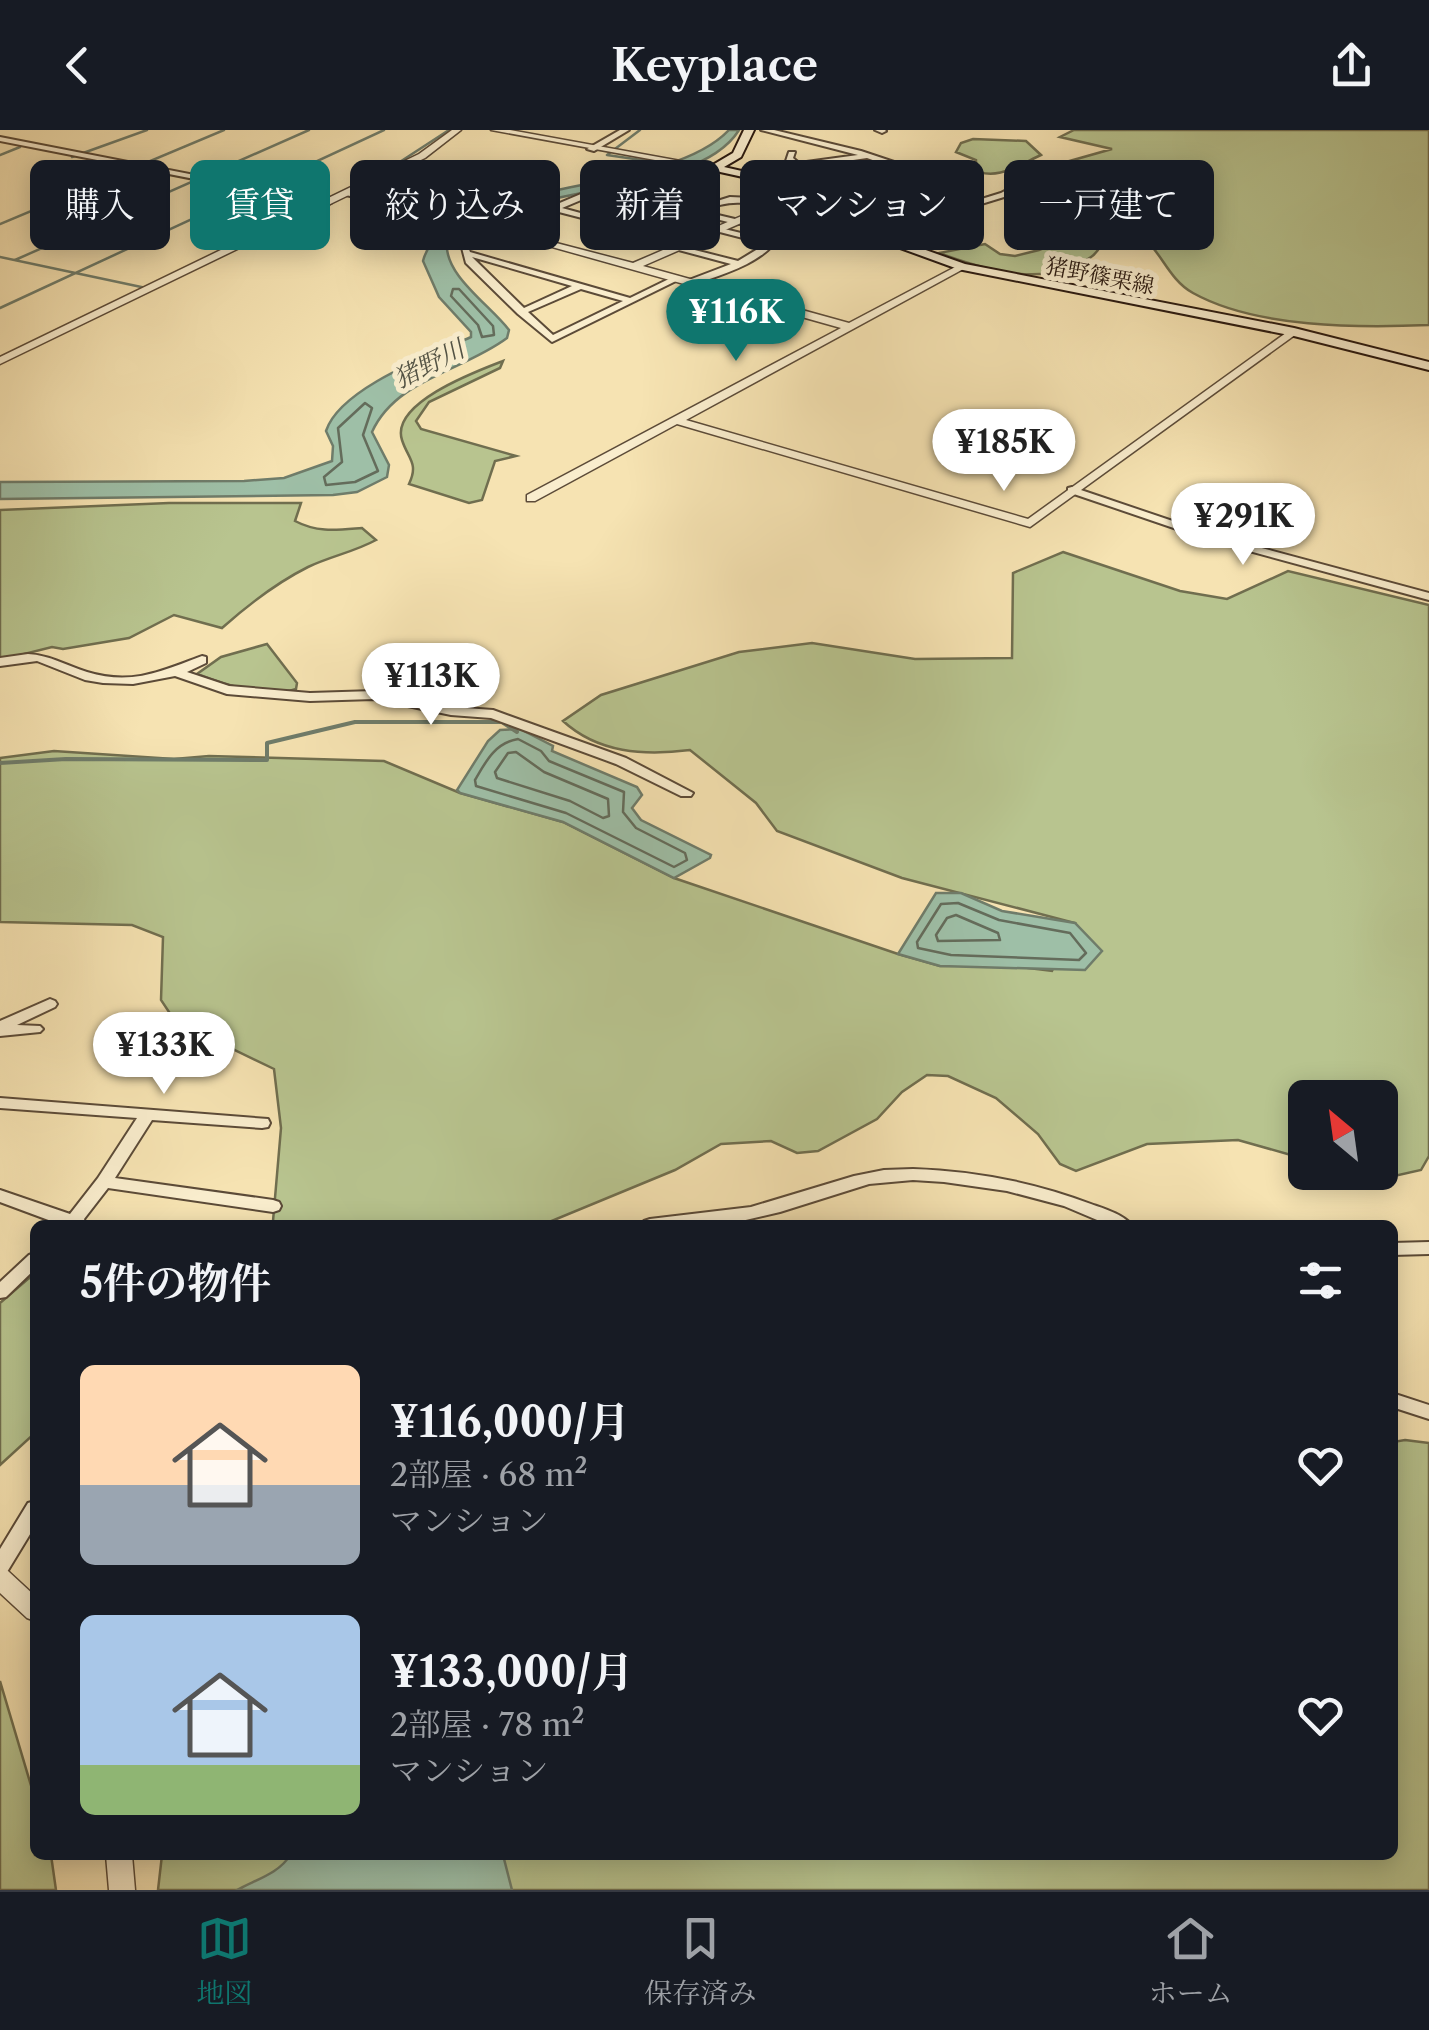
<!DOCTYPE html>
<html lang="ja">
<head>
<meta charset="utf-8">
<style>
  :root { --surface:#171b24; --page:#242831; --text:#f1f3f6; --muted:#9ea1a6; --line:#363941; --accent:#0f766e }
  body { margin:0; font-family:"Libre Caslon Text","Noto Serif JP",serif; background:var(--page); color:var(--text); height:100vh; display:flex; flex-direction:column; font-size:38px; white-space:nowrap }
  * { box-sizing:border-box; margin:0 }
  p { font-size:32px; color:var(--muted) }
  .icon { flex:none; width:55px; height:55px; fill:none; stroke:currentColor; stroke-width:2; stroke-linecap:round; stroke-linejoin:round }
  .map { position:relative; flex:1; overflow:hidden }
  .details { position:absolute; left:30px; top:1090px; width:1368px; height:640px; display:flex; flex-direction:column; background:var(--surface); border-radius:15px; box-shadow:0 5px 25px #0003 }
  .details>* { flex:none }
  .banner { position:absolute; left:30px; top:30px; width:1370px; height:90px; display:flex; gap:20px }
  .needle { width:65px; rotate:331deg }
  .buttons { position:absolute; left:1288px; top:950px; display:grid; gap:20px }
  .buttons a { display:grid; place-items:center; width:110px; height:110px; border-radius:15px; background:var(--surface); box-shadow:0 5px 25px #0003; font-size:50px }
  .price { position:absolute; translate:-50% -85px; padding:0 22px; border-radius:35px; background:#fff; color:#222; font-size:32px; line-height:65px; filter:drop-shadow(0 2px 5px #0008) }
  .price::after { content:''; position:absolute; left:50%; top:60px; width:30px; height:22px; margin-left:-15px; background:inherit; clip-path:polygon(0 0,100% 0,50% 100%) }
  .price.on { background:var(--accent); color:#fff }
  ul { padding:0; list-style:none }
  li { display:flex; align-items:center; gap:30px; height:250px; padding:0 50px }
  li span { display:grid; place-items:center; flex:none; width:280px; height:200px; border-radius:15px; color:#555 }
  li>.icon { margin-inline-start:auto }
  span .icon { width:120px; height:120px; fill:#fffc; stroke-width:1 }
  li b { font-size:42px }
  h2 { display:flex; justify-content:space-between; align-items:center; height:120px; padding:0 50px; font-size:42px }
  .chip { padding:0 35px; border-radius:15px; background:var(--surface); box-shadow:0 5px 25px #0003; font-size:35px; line-height:90px }
  .chip.on { background:var(--accent); color:#fff }
  header { display:flex; justify-content:space-between; align-items:center; height:130px; padding:0 50px; background:var(--surface); font-size:45px; font-weight:600 }
  .menu { display:flex; justify-content:space-around; align-items:center; height:140px; border-top:2px solid var(--line); background:var(--surface); font-size:28px; color:var(--muted) }
  .menu a { display:grid; justify-items:center; gap:5px }
  .menu .on { color:var(--accent) }
  .map>svg:first-child { display:block }
  .green { fill:#b8c48f; stroke:#706e4f; stroke-width:2.5 }
  .water { fill:#9ebfa7; stroke:#6f7c6a; stroke-width:2.5 }
  .lines { fill:none; stroke-linecap:round; stroke-linejoin:round }
  .shore { stroke:#646c5b; stroke-width:2.5 }
  .stream-far1 { stroke:#6f7c6a; stroke-width:2.5 }
  .stream { stroke:#6f7c6a; stroke-width:4 }
  .minor-casing { stroke:#5c4b38; stroke-width:4 }
  .tertiary-casing { stroke:#5c4b38; stroke-width:3 }
  .secondary-casing { stroke:#29180f; stroke-width:4 }
  .minor { fill:#f9edcd; fill-rule:evenodd }
  .tertiary { fill:#f9edcd; fill-rule:evenodd }
  .secondary { fill:#f9edcd; fill-rule:evenodd }
  .labels { text-anchor:middle; dominant-baseline:central; stroke-width:10; stroke-linejoin:round; paint-order:stroke }
  .far-street-label { font-size:22px; fill:#29180f; stroke:#f9edcd }
  .far-water-label { font-size:25px; font-style:italic; fill:#525244; stroke:#f9edcd }
</style>
</head>
<body>
<header><svg class="icon" aria-label="back" viewBox="0 0 24 24"><path d="M15 5l-7 7 7 7"/></svg>Keyplace<svg class="icon" aria-label="share" viewBox="0 0 24 24"><path d="M12 15V3M7 8l5-5 5 5M5 13v7h14v-7"/></svg></header>
<div class="map">
<svg width="1429" height="1760" viewBox="0 0 1429 1760">
  <rect width="100%" height="100%" fill="#f6e3b2"/>
  <filter id="stains"><feTurbulence type="fractalNoise" baseFrequency=".002" numOctaves="4"/><feColorMatrix values="0 0 0 0 .2 0 0 0 0 .09 0 0 0 0 .02 0 0 0 .5 -.17"/></filter>
  <radialGradient id="worn" r=".72"><stop offset=".6" stop-color="#630" stop-opacity="0"/><stop offset="1" stop-color="#630" stop-opacity=".3"/></radialGradient>
  <path class="green" d="M1074,0H1429V195C1358,198 1256,198 1193,163C1169,150 1161,121 1141,105L1109,104C1101,110 1101,121 1091,127C1046,159 985,140 939,123L985,114L1000,124L1015,126L1039,120L1076,105L1096,90L1139,77L1105,63L1104,54L1109,46L1101,42L1033,47L1059,34L1112,19L1060,7Z
    M973,9L1026,11L1041,25C1019,35 995,53 970,38L976,35V30L956,22L961,13Z
    M503,231L500,238L429,272L416,291L421,299L516,326L495,331L482,370L469,373L409,354C419,333 408,329 402,310C390,273 477,241 503,231Z
    M169,373H301L295,391C318,403 337,400 362,398L376,410C354,422 331,426 308,437C276,453 249,474 222,498L174,485L129,508L63,519L52,517L0,530V380Z
    M1063,422L1180,461L1227,469L1288,441L1429,475V1026L1421,1040L1381,1049L1355,1043L1380,1042V968H1305V1029L1238,1010L1147,1014L1076,1041L1060,1034L1038,1004L996,968L948,946L927,945L902,962L877,989L818,1021L797,1023L771,1011L721,1014L675,1040L542,1095H268L273,1091L281,998L274,939L175,891L161,870L163,807L132,795L0,792V628L54,621L174,629L209,626L384,631L460,663L563,692L674,748L898,824L940,836L1003,835L1052,841L1075,793L902,748L777,701L756,673L690,620C644,626 598,623 563,591L601,565L739,522L812,513L915,529L1012,528L1013,443Z
    M267,514L297,553L296,559C266,569 226,555 197,544L221,527Z
    M29,1148L35,1149V1303L0,1335V1173Z
    M1405,1310L1429,1313V1760H158L162,1725H1392L1393,1312Z
    M0,1551L35,1669V1725H51L56,1760H0Z"/>
  <path class="water" d="M729,0H739C695,71 510,50 447,113C444,145 490,175 509,200L507,208C463,241 396,249 372,302L389,335L387,347L357,362L333,365L0,369V352L244,351L284,348L332,331L333,316L326,301C340,258 431,225 471,207V202L439,167L423,131C445,46 664,69 729,0Z
    M520,599L553,616L552,621L637,657L642,665L632,678L641,690L711,725L710,728L674,748L563,692L460,663L457,660L488,611L500,600Z
    M936,763H961L1002,781L1075,793L1102,821L1085,840L940,836L898,824Z
    M290,1725H503L512,1760H237C255,1750 280,1743 290,1725Z"/>
  <g class="lines">
    <path class="shore" d="M453,159H459L493,196L494,205L482,207L478,195L451,166Z
      M365,273L372,278L363,305L378,341L355,352L326,355L324,347L342,332L338,298Z
      M518,609L541,621L549,631L624,662L623,682L636,698L685,723L687,730L674,737L566,683L476,656L475,650C486,631 495,613 518,609Z
      M516,622L544,642L608,669L609,686L603,688L570,671L497,648L495,642L508,623Z
      M958,773L999,790L1070,803L1086,823L1079,830L951,825L918,818L917,812L941,774Z
      M956,785L998,803L1000,810L938,811L936,805L947,788Z"/>
    <path class="stream-far1" d="M640,0L607,25L655,32L668,39
      M0,25L20,17
      M72,27L147,0
      M389,39L449,0
      M0,94L224,0
      M0,127L146,158
      M15,130L309,0
      M0,178L384,0"/>
    <path class="stream" d="M0,633L66,629L267,630V613L355,592H502L517,602"/>
    <g class="minor-casing">
      <path id="minor" d="M620,0H629L594,21L587,19Z
        M761,0H774L861,21L912,38L924,67L943,81L1001,63L1024,51L1027,55L1011,64L1063,78L1087,71L1091,73L1063,83L1004,67L942,86L864,99L863,102L811,115H808V111L853,99V96L935,83L918,70L906,42L784,56L787,52L898,39L867,28L805,37L810,41L803,43L786,31L789,22H795L793,28L799,33L858,25Z
        M875,0H885L886,1L882,3Z
        M0,7L327,71L331,73L327,75L0,11Z
        M607,58L692,79L730,67L752,68L776,79L787,91C776,130 727,143 692,155L689,154V150L731,134L675,119V115L738,131L766,114L716,101V97L770,110L776,103L779,91C755,68 731,69 701,81L739,90V94H736L607,62L593,65L562,78L691,113L687,115L555,81L468,117L470,122L630,168L675,146L682,148L552,212L518,184L466,133L461,114L494,101L342,64L346,62L501,98L588,61ZM472,127L572,156L524,178ZM581,159L623,171L553,205L528,182Z
        M1072,357L1217,406L1429,463V470L1209,410L1068,362V358Z
        M28,524C50,525 67,536 87,542C132,556 162,541 202,526L206,527V533L187,542L229,556L310,563L374,561L451,577L493,580L626,628L693,663L691,666H681L616,634L491,588L451,585L374,569L310,571L227,564L175,546L133,554L103,553L85,550L37,531L0,536V528Z
        M50,869L55,871L57,874L55,877L17,895L40,896L43,899L40,902L0,906V891Z
        M0,968L268,989L270,993L268,997L262,998L152,990L115,1048L273,1070L279,1072L281,1076L279,1080L273,1082L108,1058L84,1089L86,1095H62L0,1072V1060L70,1084L98,1048L137,988L0,978Z
        M913,1039C974,1041 1033,1052 1091,1074C1105,1079 1122,1084 1132,1095H1109L1064,1076L1007,1061L944,1052L913,1050L869,1054L780,1082L737,1092L711,1095H642L644,1091L650,1089L751,1077L854,1046L884,1040Z
        M1429,1112V1124L1392,1125V1113Z
        M35,1123V1139L6,1167L0,1168V1152L29,1125Z
        M1392,1263L1429,1275V1289L1392,1277Z
        M35,1371V1396L7,1442L0,1444V1419L28,1373Z"/>
    </g>
    <g class="tertiary-casing">
      <path id="tertiary" d="M452,0H461L425,28L0,234V227L419,24Z
        M491,0H510L719,38L715,41Z
        M805,63L808,64V68L787,73L643,136L849,193L959,135L967,137L686,290L1028,389L1290,200L1299,202L1030,397L677,294L535,371H527V365L841,198L495,101V97L633,133L781,69Z
        M0,1438L8,1441L35,1466V1491L27,1488L0,1463Z
        M106,1725H132L135,1760H109Z"/>
    </g>
    <g class="secondary-casing">
      <path id="secondary" d="M744,0H754L741,27L724,37L791,52L864,98L965,134L1294,198L1429,232V240L1294,206L958,139L856,102L784,56L711,40V36L733,23Z"/>
    </g>
    <use href="#minor" class="minor"/>
    <use href="#tertiary" class="tertiary"/>
    <use href="#secondary" class="secondary"/>
  </g>
  <g class="labels">
    <g class="far-street-label">
      <text transform="translate(1100 146) rotate(11)">猪野篠栗線</text>
    </g>
    <g class="far-water-label">
      <text transform="translate(429 234) rotate(-27)">猪野川</text>
    </g>
  </g>
  <rect width="100%" height="100%" filter="url(#stains)"/>
  <rect width="100%" height="100%" fill="url(#worn)"/>
</svg>
<div class="buttons">
<a><svg class="needle" viewBox="-14 -14 28 28"><path d="M0-13l5 13h-10z" fill="#e53935"/><path d="M0 13l5-13h-10z" fill="#9ea1a6"/></svg></a>
</div>
<b class="price on" style="left:736px;top:234px">¥116K</b>
<b class="price" style="left:1004px;top:364px">¥185K</b>
<b class="price" style="left:1243px;top:438px">¥291K</b>
<b class="price" style="left:431px;top:598px">¥113K</b>
<b class="price" style="left:164px;top:967px">¥133K</b>
<div class="banner">
<a class="chip">購入</a>
<a class="chip on">賃貸</a>
<a class="chip">絞り込み</a>
<a class="chip">新着</a>
<a class="chip">マンション</a>
<a class="chip">一戸建て</a>
</div>
<section class="details">
<h2>5件の物件<svg class="icon" aria-label="filters" viewBox="0 0 24 24"><path d="M4 7h16M4 17h16"/><circle cx="9" cy="7" r="2"/><circle cx="15" cy="17" r="2"/></svg></h2>
<ul>
<li><span style="background:linear-gradient(#ffd9b3 60%,#9aa5b1 0)"><svg class="icon" aria-label="home" viewBox="0 0 24 24"><path d="M3 11l9-7 9 7M6 9v11h12V9"/></svg></span><div><b>¥116,000/月</b><p>2部屋 · 68 m²</p><p>マンション</p></div><svg class="icon" aria-label="heart" viewBox="0 0 24 24"><path d="M12 20l-8-8c-3-5 5-10 8-4 3-6 11-1 8 4z"/></svg></li>
<li><span style="background:linear-gradient(#a9c7e8 75%,#8fb573 0)"><svg class="icon" aria-label="home" viewBox="0 0 24 24"><path d="M3 11l9-7 9 7M6 9v11h12V9"/></svg></span><div><b>¥133,000/月</b><p>2部屋 · 78 m²</p><p>マンション</p></div><svg class="icon" aria-label="heart" viewBox="0 0 24 24"><path d="M12 20l-8-8c-3-5 5-10 8-4 3-6 11-1 8 4z"/></svg></li>
</ul>
</section>
</div>
<nav class="menu">
<a class="on"><svg class="icon" aria-label="map" viewBox="0 0 24 24"><path d="M3 6l6-2 6 2 6-2v14l-6 2-6-2-6 2zM9 4v14M15 6v14"/></svg>地図</a>
<a><svg class="icon" aria-label="saved" viewBox="0 0 24 24"><path d="M7 4h10v16l-5-4-5 4z"/></svg>保存済み</a>
<a><svg class="icon" aria-label="home" viewBox="0 0 24 24"><path d="M3 11l9-7 9 7M6 9v11h12V9"/></svg>ホーム</a>
</nav>
</body>
</html>
